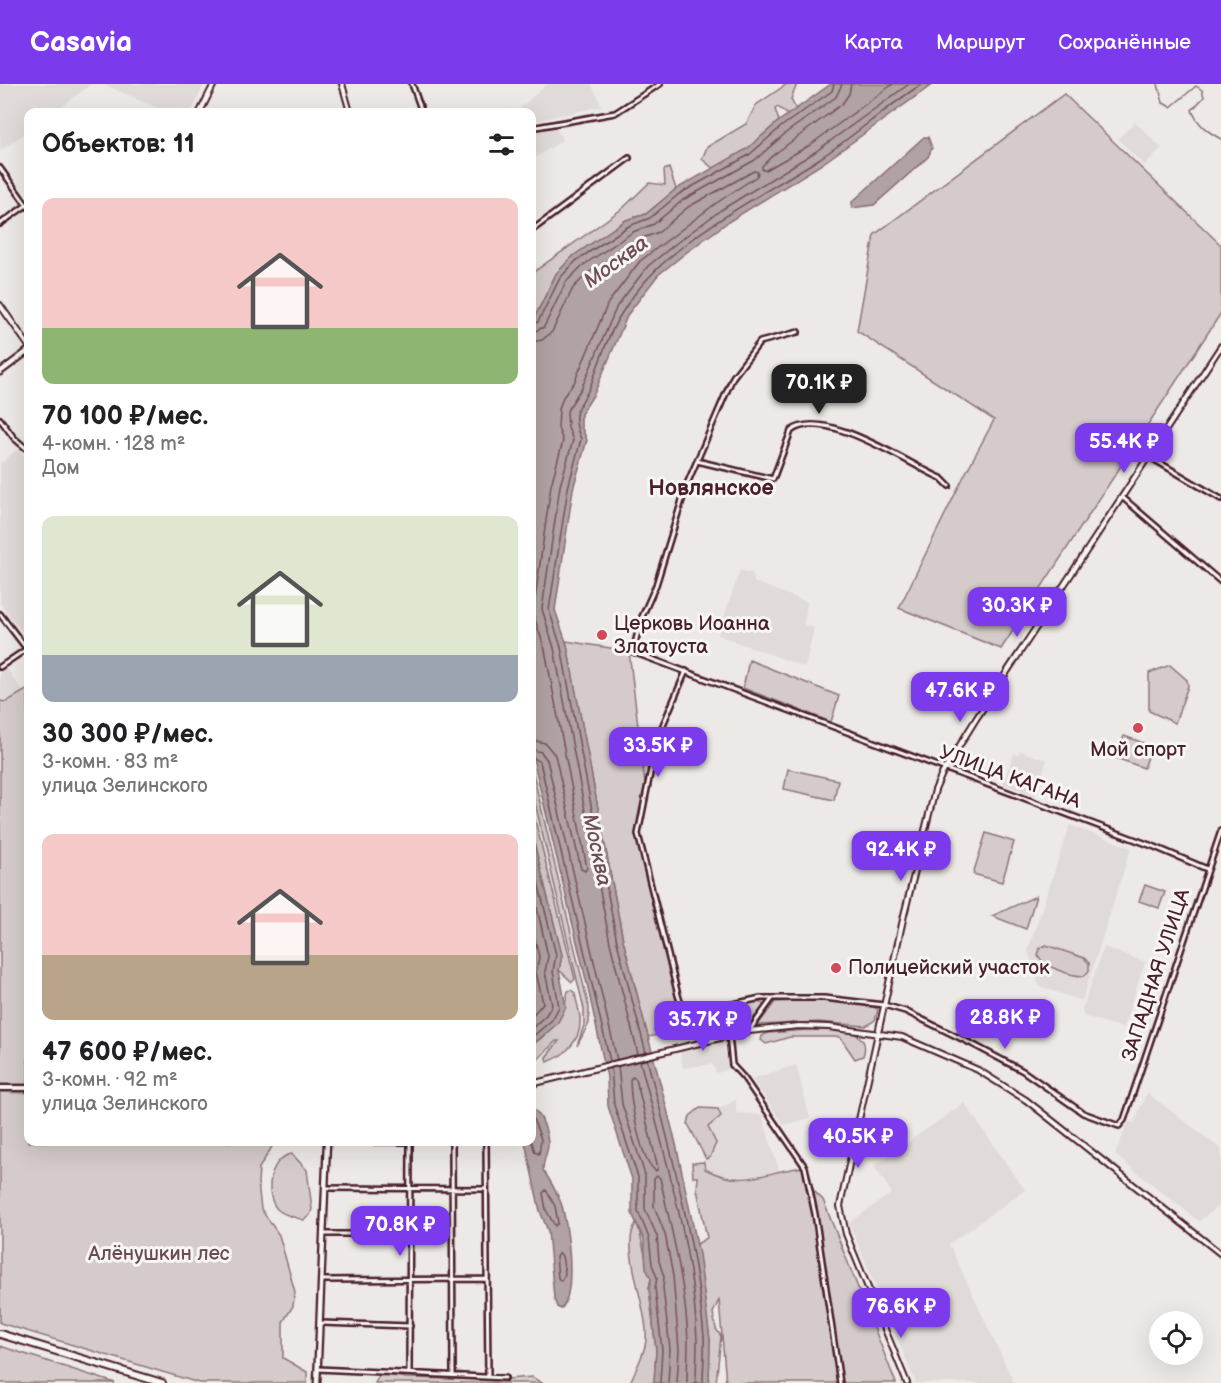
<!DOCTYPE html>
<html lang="ru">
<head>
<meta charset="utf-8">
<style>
  :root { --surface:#fff; --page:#f2f2f2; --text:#202124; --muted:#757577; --accent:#7c3aed }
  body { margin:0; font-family:"Balsamiq Sans",sans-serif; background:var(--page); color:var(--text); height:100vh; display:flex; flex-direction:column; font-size:22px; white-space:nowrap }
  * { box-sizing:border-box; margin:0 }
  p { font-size:20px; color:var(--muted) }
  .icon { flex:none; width:33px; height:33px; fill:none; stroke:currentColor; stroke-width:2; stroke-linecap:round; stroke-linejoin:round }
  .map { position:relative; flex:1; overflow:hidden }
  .drawer { position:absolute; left:24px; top:24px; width:512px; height:1038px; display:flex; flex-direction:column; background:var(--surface); border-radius:12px; box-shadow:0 6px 24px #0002 }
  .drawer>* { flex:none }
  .controls { position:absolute; left:1149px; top:1227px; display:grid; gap:12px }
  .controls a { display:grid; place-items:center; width:54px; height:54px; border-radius:50%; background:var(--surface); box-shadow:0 6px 24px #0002; font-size:30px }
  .price { position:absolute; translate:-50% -51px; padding:0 14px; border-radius:12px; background:var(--accent); color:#fff; font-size:20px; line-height:39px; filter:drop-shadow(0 2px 3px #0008) }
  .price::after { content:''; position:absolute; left:50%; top:36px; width:18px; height:14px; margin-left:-9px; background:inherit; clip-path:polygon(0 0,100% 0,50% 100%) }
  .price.on { background:#222; color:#fff }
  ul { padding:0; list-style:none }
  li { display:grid; align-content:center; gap:12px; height:318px; padding:0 18px }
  li span { display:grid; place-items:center; height:186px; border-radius:12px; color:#555 }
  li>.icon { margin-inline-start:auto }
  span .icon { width:108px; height:108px; fill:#fffc; stroke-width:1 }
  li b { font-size:26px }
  h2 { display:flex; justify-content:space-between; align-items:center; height:72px; padding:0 18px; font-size:26px }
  header { display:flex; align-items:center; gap:36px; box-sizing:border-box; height:84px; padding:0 30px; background:var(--accent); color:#fff }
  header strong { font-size:28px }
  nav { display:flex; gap:33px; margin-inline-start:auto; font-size:21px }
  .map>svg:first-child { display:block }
  .built { fill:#e0dad8 }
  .green { fill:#d4cbca; stroke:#8f757a; stroke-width:1.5 }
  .water { fill:#b1a2a3; stroke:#886e73; stroke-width:1.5 }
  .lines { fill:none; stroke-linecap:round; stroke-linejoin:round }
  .shore { stroke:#73535b; stroke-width:1.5 }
  .stream { stroke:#886e73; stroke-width:1.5 }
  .minor-casing { stroke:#4a1f2b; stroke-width:8 }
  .tertiary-casing { stroke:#4a1f2b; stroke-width:8 }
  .secondary-casing { stroke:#4a1f2b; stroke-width:9 }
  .trunk-casing { stroke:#4a1f2b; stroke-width:10 }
  .minor { stroke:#f6f6f2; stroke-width:3 }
  .tertiary { stroke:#f6f6f2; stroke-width:4 }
  .secondary { stroke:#f6f6f2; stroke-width:4.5 }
  .trunk { stroke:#f6f6f2; stroke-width:6 }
  .poi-dot { fill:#d1495b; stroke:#f6f6f2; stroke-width:2 }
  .labels { text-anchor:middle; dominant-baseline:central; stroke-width:6; stroke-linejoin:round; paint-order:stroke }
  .poi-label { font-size:20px; fill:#4a1f2b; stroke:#f6f6f2; text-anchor:start }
  .street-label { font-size:20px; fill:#4a1f2b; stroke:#f6f6f2 }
  .park-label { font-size:20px; fill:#6c4a53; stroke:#f6f6f2 }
  .water-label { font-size:21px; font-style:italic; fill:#6e4d55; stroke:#f6f6f2 }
  .quarter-label { font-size:22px; font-weight:bold; fill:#4a1f2b; stroke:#f6f6f2 }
</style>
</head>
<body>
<header>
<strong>Casavia</strong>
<nav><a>Карта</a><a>Маршрут</a><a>Сохранённые</a></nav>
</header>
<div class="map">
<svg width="1221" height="1299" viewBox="0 0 1221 1299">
  <rect width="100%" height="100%" fill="#ece9e6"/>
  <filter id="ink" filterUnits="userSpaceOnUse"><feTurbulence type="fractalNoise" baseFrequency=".0167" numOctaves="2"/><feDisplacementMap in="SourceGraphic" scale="12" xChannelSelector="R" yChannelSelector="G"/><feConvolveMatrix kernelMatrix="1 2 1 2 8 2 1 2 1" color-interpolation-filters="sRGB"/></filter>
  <g filter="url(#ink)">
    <path class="built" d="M0,0H91L55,28H28V47L0,67Z
      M103,0H204L191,28H166Z
      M547,0H591L602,22L531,38V28H516Z
      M1135,38L1161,64L1144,81L1118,55Z
      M556,44L563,56L531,76V48Z
      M17,366L28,374V556L0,519V380Z
      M740,486L753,490L754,498L807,518L804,541L814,544L805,583L718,551Z
      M6,584L23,608L7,619L0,615V588Z
      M1020,667L1047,676L1035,711L1003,700L1014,670L1018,671Z
      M1070,741L1131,764L1082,917L1039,902L1028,866Z
      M1104,863L1145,878L1123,944L1084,932L1082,926Z
      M721,955L730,984L717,989L712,980L683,984L680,967Z
      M796,981L810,1034L784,1041L752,995Z
      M1147,1009L1221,1065V1120L1199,1137L1115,1071L1128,1038L1134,1039Z
      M736,1016V1029L762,1031L779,1087L768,1091L743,1093L722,1091L707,1085L698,1036Z
      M964,1019L1025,1106L949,1160L1014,1299H916L849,1139L892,1109L874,1082Z"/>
    <path class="green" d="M787,0H797L791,15L796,26L788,31L778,23L775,25L779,37L747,65L714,85L702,75L707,63L746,40L756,21Z
      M1064,10L1221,161V229L1001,565L899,524L964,392L994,336L857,247L874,151Z
      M669,84L676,105L646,130L626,136L573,172L556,190L531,241V190L623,124L649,99L665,101L664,86Z
      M566,557L629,567L645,700L636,750L684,946L648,953L623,856Z
      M749,576L839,612L831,638L743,604Z
      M1170,581L1187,596L1188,602L1175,639L1149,627V589Z
      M28,605V1000H0V617L6,618Z
      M1124,652L1152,662L1144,684L1116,674Z
      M531,681L589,924V939L577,962L584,941V925L531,702Z
      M788,685L838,696L834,716L784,705Z
      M531,720L575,895L572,898L559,886L562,871L531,747Z
      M986,749L1014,758L1002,798L973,790Z
      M1145,801L1165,808L1159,824L1139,817Z
      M1036,812L1026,845L992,832Z
      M1046,861L1084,874L1089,879V887L1084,892C1071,892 1043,883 1038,871L1040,864Z
      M571,906L575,909C576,918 581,929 580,939C580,957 564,973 547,978L546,973L559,957H556L536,977L531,987V962C552,947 564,933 568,907Z
      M822,916L874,923L878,926L875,936L866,942L819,938L758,941L775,918Z
      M750,918L762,919L764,922L745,944L738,941C726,949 708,954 697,944L695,936L697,931Z
      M998,919L1027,928L1022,946L1011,942L1009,950L991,944Z
      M806,946C826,946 874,941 863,972L855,975L840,953H790L766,960L761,956L762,952L768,949Z
      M0,1008L28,1009V1058H275L259,1084L258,1099L261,1125L279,1151L295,1208L293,1222L283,1238V1274L307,1288V1299H199L0,1239Z
      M700,1024L718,1025L721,1032L708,1043L716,1059L710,1073L706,1075L688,1040L690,1032Z
      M292,1070L307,1086L312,1125L310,1131L304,1136C295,1133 284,1132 277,1125C264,1111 269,1073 292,1070Z
      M704,1078L705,1085C745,1106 767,1086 805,1083L810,1103L823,1116L896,1299H726L719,1216L713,1229L716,1245L721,1252L716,1299H709L710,1256L697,1160L707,1154L697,1105L698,1093H693L692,1079Z
      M637,1138L651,1195L649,1204L656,1266L654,1299H630C635,1286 645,1270 646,1256C649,1225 618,1160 637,1138Z
      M0,1262L115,1299H0Z
      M387,1291L406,1294L494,1296L532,1293L542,1299H375L379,1292Z"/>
    <path class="water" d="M831,0H933L822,80L728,138L687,168L658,191L628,230L594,310L581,330V342L587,356L573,405L555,526L567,561L623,856L676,1060L699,1170L710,1256L709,1299H654L656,1266L649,1204L651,1195L646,1184L644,1156L632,1129V1095L608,1022L607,993L588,904L531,666V241L556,190L573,172L626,136L646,130L676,105L747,65L779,37Z
      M924,53H928L932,64L928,73L874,121L852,124V118Z
      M531,747L562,871L559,886L566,923L557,940L531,962Z
      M531,1024C542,1028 548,1050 548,1062C547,1070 543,1077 543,1086C550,1096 556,1107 561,1119C568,1140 577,1209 561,1225L557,1223L554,1214L548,1147L540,1127L525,1058H531Z"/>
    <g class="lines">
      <path class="shore" d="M851,0L849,10L842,20L772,72L762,82V86H766L810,61L893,0
        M531,241L538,238L560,194L577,176L629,142L650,134L679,110L749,71L782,42L832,7L834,0
        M531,249L544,243L566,198L582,182L633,148L654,140L683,116L755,76L787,48L836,13L842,0
        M531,258L542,256L552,248L573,204L588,189L637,156L659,148L688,123L754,87L758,88L757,92L715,120L640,177L608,219L574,299L563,313L559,325L558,344L563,357L551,401L533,529L545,566L587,784L585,787L581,785L555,671L545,659L531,656
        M531,665L541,668L547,676L617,976
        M531,672L540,678L610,977
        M531,770L556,871L553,887L559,923L552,936L531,954
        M531,798L548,872L545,888L552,921L546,931L531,945
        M531,837L539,873L536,888L543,919L531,933
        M646,969L617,858L561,563L549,526L568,404L581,355C568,324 582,325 592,298C601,274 609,248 623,227C665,158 753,117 819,75C854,52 886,23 922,0
        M638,970L610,859L554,564L542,525L560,402L573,356L568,344L567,327L582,303L617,222L648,182L679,157L721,126L815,68L909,0
        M647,975C671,1067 696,1159 704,1253C705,1268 703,1284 703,1299
        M640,977C663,1065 694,1166 697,1257C697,1271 696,1285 696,1299
        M618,982L622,1020L645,1091V1125L657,1152L659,1177L664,1193L663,1204L670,1265L668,1299
        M611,984L614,1021L638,1093V1127L649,1154L652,1180L657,1194L655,1204L662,1266L660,1299
        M632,993L636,995L658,1084L656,1087C640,1077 630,1015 630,996Z
        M531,1030L541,1055L539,1070L535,1068L531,1056
        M546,1106L555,1122L558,1139L555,1142L546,1126L543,1109Z
        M559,1169L562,1172L565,1190L561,1197L558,1194L556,1173Z
        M677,1299L679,1265L673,1192L665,1150L654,1122V1095L657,1092L660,1094C672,1148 686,1203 688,1258C688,1271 687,1285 687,1299"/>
      <path class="stream" d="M1158,0L1163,19L1171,23L1196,2L1202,6L1204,13L1192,26C1197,40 1208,48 1221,55"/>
      <g class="minor-casing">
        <path id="minor" d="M412,0L422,28
          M531,44L615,29L660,0
          M0,84L28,123
          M0,140L28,120
          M531,147L629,74
          M798,248L760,258L733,293L687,400L656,501L641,535L633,568L1155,763L1207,785
          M0,335L14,354L28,366
          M1148,372L1221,415
          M697,377L773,395L791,347C824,322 908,380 941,394L949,402
          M1122,413L1221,498
          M0,530L26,564
          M0,583L28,564
          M686,587L657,655L638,750L678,911L683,927L687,930L761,914H824L884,921L905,927L974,961L1023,987L1083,1029L1119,1042L1124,1036L1221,747
          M749,947L772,915
          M729,951L732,981L744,994L805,1083L815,1130L840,1299
          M362,1058H410
          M452,1058L453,1291
          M486,1058L488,1293
          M326,1104L486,1105
          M325,1150H411
          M322,1196L486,1195
          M321,1239L410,1242
          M318,1285L505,1294
          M409,1289L410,1058"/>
      </g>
      <g class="tertiary-casing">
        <path id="tertiary" d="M342,0L350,28
          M200,28L214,0
          M0,221L28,261
          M531,1000L749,947L799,942L829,943L902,953L978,986L1026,1016L1221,1170
          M0,1004H28
          M907,1299L846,1150L840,1122L904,831L935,706L942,690L976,635L1221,262"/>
      </g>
      <g class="secondary-casing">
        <path id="secondary" d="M0,288L28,267
          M317,1299L327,1058"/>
      </g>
      <g class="trunk-casing">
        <path id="trunk" d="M0,1250L162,1299"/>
      </g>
      <use href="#minor" class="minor"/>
      <use href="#tertiary" class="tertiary"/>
      <use href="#secondary" class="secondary"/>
      <use href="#trunk" class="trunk"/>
    </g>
  </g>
  <g class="poi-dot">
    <circle cx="602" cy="551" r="6"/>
    <circle cx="1138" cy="644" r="6"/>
    <circle cx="836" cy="884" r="6"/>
  </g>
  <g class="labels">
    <g class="poi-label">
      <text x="614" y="540">Церковь Иоанна<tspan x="614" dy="23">Златоуста</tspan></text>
      <text x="1138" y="666" text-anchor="middle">Мой спорт</text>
      <text x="848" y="884">Полицейский участок</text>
    </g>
    <g class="street-label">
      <text transform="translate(1010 693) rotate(20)">УЛИЦА КАГАНА</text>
      <text transform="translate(1156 891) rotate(-72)">ЗАПАДНАЯ УЛИЦА</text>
    </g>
    <g class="park-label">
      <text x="159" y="1170">Алёнушкин лес</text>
    </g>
    <g class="water-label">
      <text transform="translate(616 178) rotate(-36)">Москва</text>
      <text transform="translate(597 766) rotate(78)">Москва</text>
    </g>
    <g class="quarter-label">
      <text x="711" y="404">Новлянское</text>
    </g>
  </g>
</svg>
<div class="controls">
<a><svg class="icon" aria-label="locate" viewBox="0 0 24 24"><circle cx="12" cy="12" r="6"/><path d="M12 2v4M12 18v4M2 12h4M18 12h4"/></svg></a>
</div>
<b class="price on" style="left:819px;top:331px">70.1K ₽</b>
<b class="price" style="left:1124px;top:390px">55.4K ₽</b>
<b class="price" style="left:1017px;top:554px">30.3K ₽</b>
<b class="price" style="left:960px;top:639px">47.6K ₽</b>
<b class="price" style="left:658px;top:694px">33.5K ₽</b>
<b class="price" style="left:901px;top:798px">92.4K ₽</b>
<b class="price" style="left:1005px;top:966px">28.8K ₽</b>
<b class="price" style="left:703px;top:968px">35.7K ₽</b>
<b class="price" style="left:858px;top:1085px">40.5K ₽</b>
<b class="price" style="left:400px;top:1173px">70.8K ₽</b>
<b class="price" style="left:901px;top:1255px">76.6K ₽</b>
<section class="drawer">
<h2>Объектов: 11<svg class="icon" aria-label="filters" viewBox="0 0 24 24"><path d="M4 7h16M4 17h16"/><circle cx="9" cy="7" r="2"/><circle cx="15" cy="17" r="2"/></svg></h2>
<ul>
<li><span style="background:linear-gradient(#f6c9c9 70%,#8fb573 0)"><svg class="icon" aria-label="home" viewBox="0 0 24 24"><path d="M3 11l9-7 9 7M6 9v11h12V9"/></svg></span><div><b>70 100 ₽/мес.</b><p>4-комн. · 128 m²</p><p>Дом</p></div></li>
<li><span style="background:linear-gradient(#dfe7d0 75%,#9aa5b1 0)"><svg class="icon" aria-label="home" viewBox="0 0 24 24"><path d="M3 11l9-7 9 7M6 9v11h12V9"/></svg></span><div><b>30 300 ₽/мес.</b><p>3-комн. · 83 m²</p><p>улица Зелинского</p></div></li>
<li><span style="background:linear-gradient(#f6c9c9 65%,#b9a48a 0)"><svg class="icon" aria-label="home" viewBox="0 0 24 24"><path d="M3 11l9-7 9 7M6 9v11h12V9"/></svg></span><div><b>47 600 ₽/мес.</b><p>3-комн. · 92 m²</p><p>улица Зелинского</p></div></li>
</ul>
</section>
</div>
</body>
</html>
